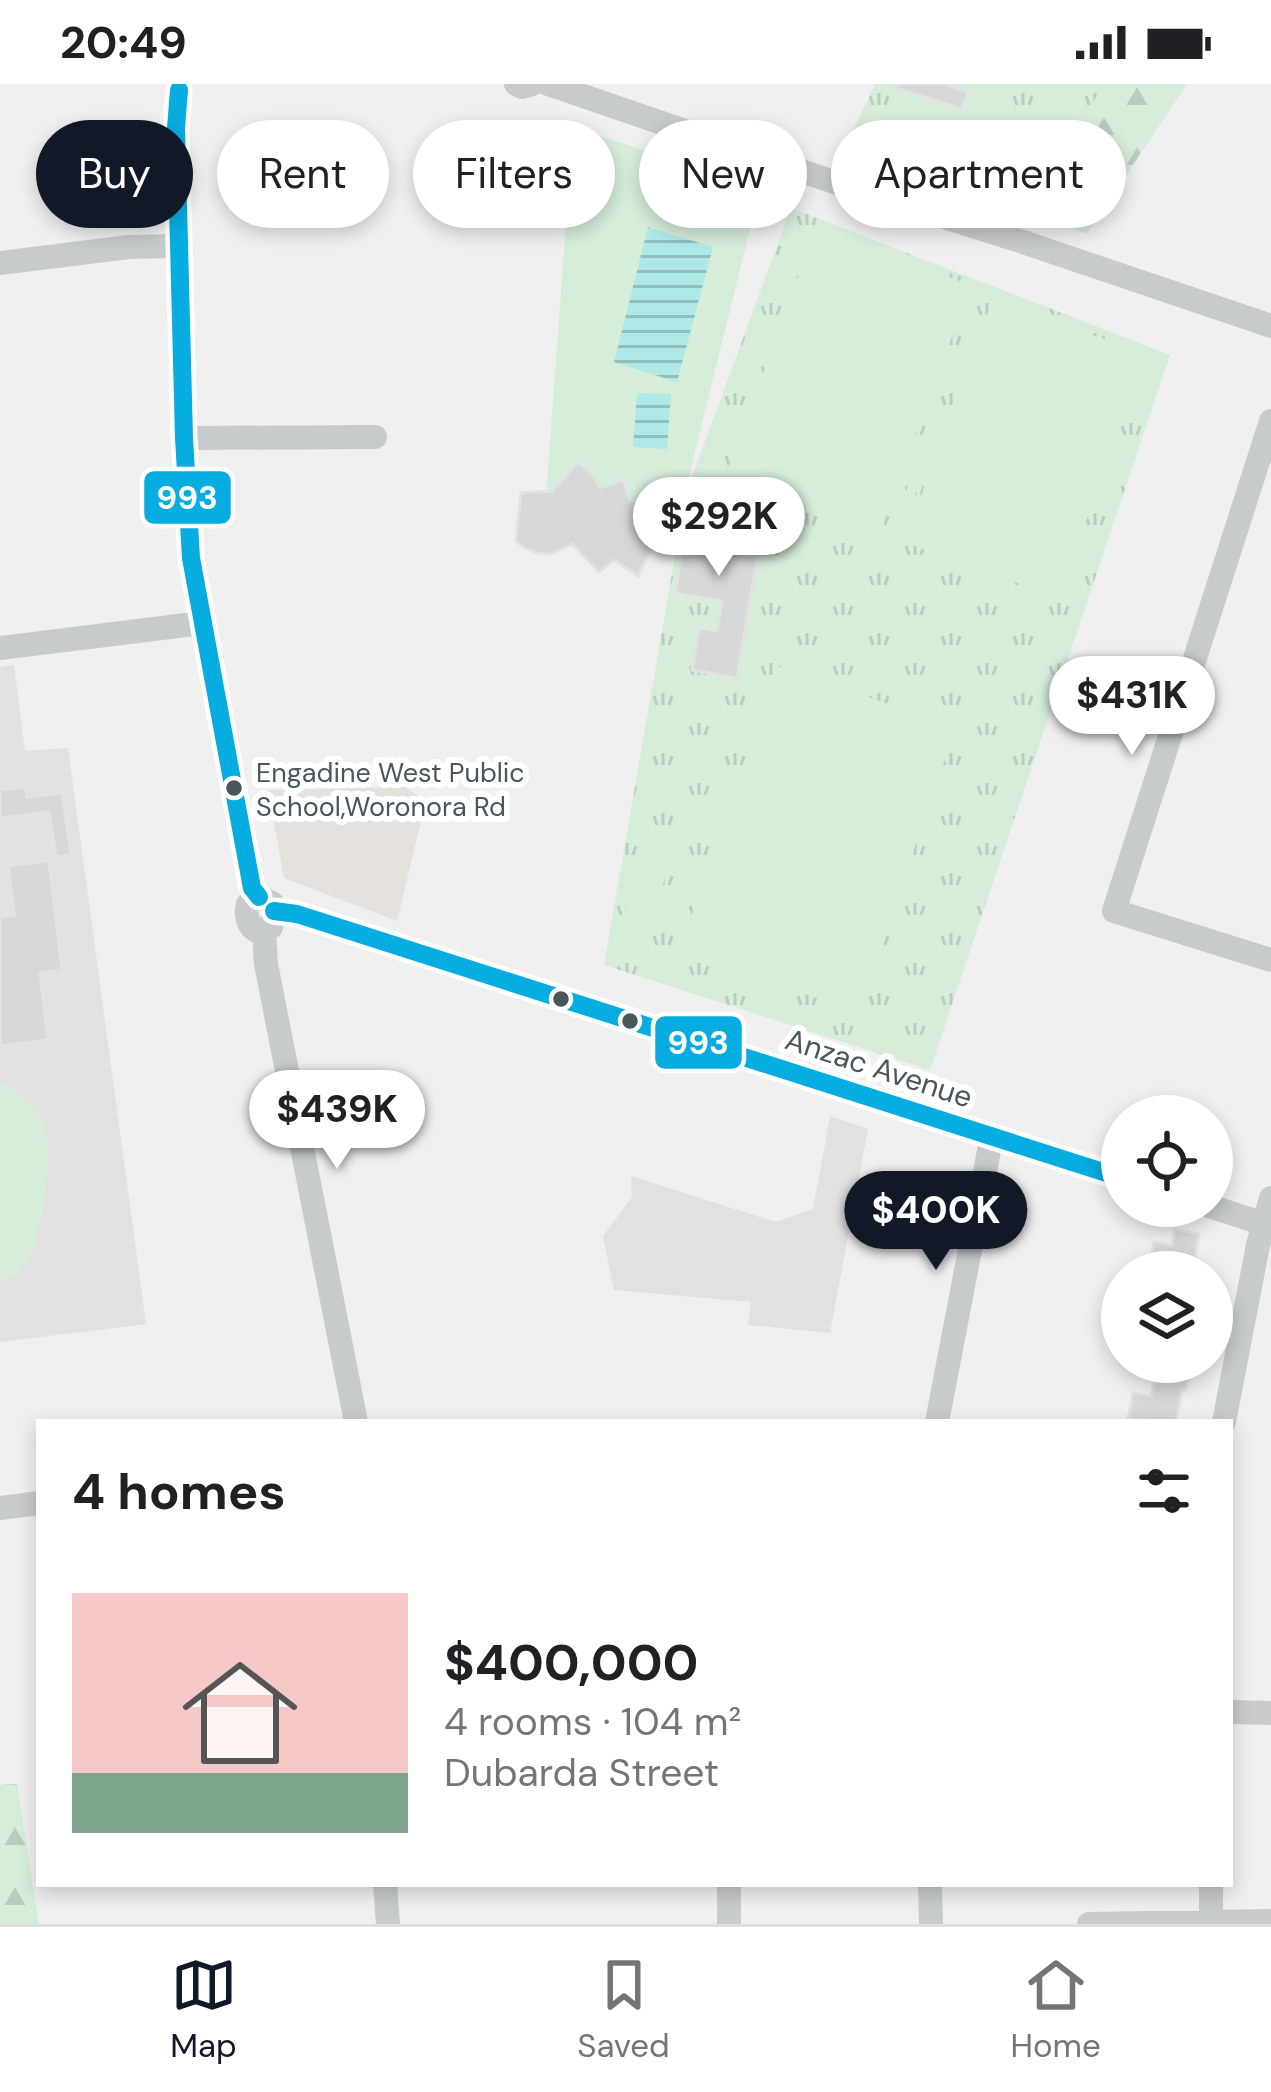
<!DOCTYPE html>
<html lang="en">
<head>
<meta charset="utf-8">
<style>
  :root { --surface:#fff; --page:#f6f6f6; --text:#202124; --muted:#757577; --line:#e0e0e0; --accent:#111827 }
  body { margin:0; font-family:"DM Sans",sans-serif; background:var(--page); color:var(--text); height:100vh; display:flex; flex-direction:column; font-size:45px; white-space:nowrap }
  * { box-sizing:border-box; margin:0 }
  p { font-size:39px; color:var(--muted) }
  .icon { flex:none; width:66px; height:66px; fill:none; stroke:currentColor; stroke-width:2; stroke-linecap:round; stroke-linejoin:round }
  .map { position:relative; flex:1; overflow:hidden }
  .panel { position:absolute; left:36px; top:1335px; width:1197px; height:468px; display:flex; flex-direction:column; background:var(--surface); border-radius:0px; box-shadow:0 6px 18px #0003 }
  .panel>* { flex:none }
  .hud { position:absolute; left:36px; top:36px; width:1200px; height:108px; display:flex; gap:24px }
  .buttons { position:absolute; left:1101px; top:1011px; display:grid; gap:24px }
  .buttons a { display:grid; place-items:center; width:132px; height:132px; border-radius:50%; background:var(--surface); box-shadow:0 6px 18px #0003; font-size:60px }
  .price { position:absolute; translate:-50% -102px; padding:0 27px; border-radius:42px; background:#fff; color:#222; font-size:39px; line-height:78px; filter:drop-shadow(0 3px 6px #0008) }
  .price::after { content:''; position:absolute; left:50%; top:72px; width:36px; height:27px; margin-left:-18px; background:inherit; clip-path:polygon(0 0,100% 0,50% 100%) }
  .price.selected { background:var(--accent); color:#fff }
  ul { padding:0; list-style:none }
  li { display:flex; align-items:center; gap:36px; height:300px; padding:0 36px }
  li+li { border-top:3px solid var(--line) }
  li span { display:grid; place-items:center; flex:none; width:336px; height:240px; border-radius:0px; color:#555 }
  li>.icon { margin-inline-start:auto }
  span .icon { width:144px; height:144px; fill:#fffc; stroke-width:1 }
  li b { font-size:51px }
  h2 { display:flex; justify-content:space-between; align-items:center; height:144px; padding:0 36px; font-size:51px }
  .pill { padding:0 42px; border-radius:54px; background:var(--surface); box-shadow:0 6px 18px #0003; font-size:42px; line-height:108px }
  .pill.selected { background:var(--accent); color:#fff }
  .status { display:flex; justify-content:space-between; align-items:center; height:84px; padding:0 60px; background:var(--surface); direction:ltr }
  .status svg { height:33px; fill:currentColor }
  .menu { display:flex; justify-content:space-around; align-items:center; height:168px; border-top:3px solid var(--line); background:var(--surface); font-size:33px; color:var(--muted) }
  .menu a { display:grid; justify-items:center; gap:6px }
  .menu .selected { color:var(--accent) }
  .map>svg:first-child { display:block }
  .commercial { fill:#e5e2de }
  .education { fill:#e2e1e2 }
  .forest { fill:url(#forest-firs) }
  .park { fill:url(#park-tufts) }
  .garden { fill:#d6edda }
  .water { fill:url(#water-rules) }
  .building { fill:#d6d8d8; stroke:#e2e2e3; stroke-width:3 }
  .lines { fill:none; stroke-linecap:round; stroke-linejoin:round }
  .minor { stroke:#c8cbcc; stroke-width:24 }
  .bus-1-casing { stroke:#fff; stroke-width:27 }
  .bus-1 { stroke:#07ace0; stroke-width:18 }
  .bus-dot { fill:#49565b; stroke:#fff; stroke-width:4.5 }
  .labels { text-anchor:middle; dominant-baseline:central; stroke-width:12; stroke-linejoin:round; paint-order:stroke }
  .bus-label { font-size:27px; fill:#49565b; stroke:#fff; text-anchor:start }
  .street-label { font-size:30px; fill:#49565b; stroke:#fff }
  .line-badge { stroke:#fff; stroke-width:4.5 }
  .badge-label { font-size:33px; text-anchor:middle; font-weight:bold; fill:#fff }
</style>
</head>
<body>
<div class="status"><b>20:49</b><svg viewBox="0 0 49 12"><path d="M0 12V9h3v3zM5 12V6h3v6zM10 12V3h3v9zM15 12V0h3v12zM26 1h20v11H26zM47 4h2v5h-2z"/></svg></div>
<div class="map">
<svg width="1271" height="1840" viewBox="0 0 1271 1840">
  <defs>
    <pattern id="forest-firs" width="22" height="20" patternUnits="userSpaceOnUse" patternTransform="scale(3)"><rect width="22" height="20" fill="#d6edda"/><path d="M5 1l3.5 6h-7zM16 11l3.5 6h-7z" fill="#b9cdbd"/></pattern>
    <pattern id="park-tufts" width="24" height="20" patternUnits="userSpaceOnUse" patternTransform="scale(3)"><rect width="24" height="20" fill="#d6edda"/><path d="M3 7l-1-3M5 7V3M7 7l1-3M15 17l-1-3M17 17v-4M19 17l1-3" fill="none" stroke="#b9cdbd"/></pattern>
    <pattern id="water-rules" width="6" height="5" patternUnits="userSpaceOnUse" patternTransform="scale(3)"><rect width="6" height="5" fill="#aee8e7"/><path d="M0 2.5h6" fill="none" stroke="#90bfbe"/></pattern>
  </defs>
  <rect width="100%" height="100%" fill="#f0f0f0"/>
  <path class="commercial" d="M405,703L426,717L397,837L284,794L268,706Z"/>
  <path class="education" d="M14,581L25,667L68,664L146,1240L0,1258V583Z
    M830,1032L868,1045L830,1249L748,1241L751,1218L614,1206L603,1152L632,1113L631,1092L776,1138L813,1125Z"/>
  <path class="forest" d="M1093,0H1187L1087,150L1027,126Z
    M17,1700L39,1840H0V1701Z"/>
  <path class="park" d="M875,0H1103L1029,137L842,70Z
    M791,124L1170,271L930,986L604,881L686,409Z"/>
  <path class="garden" d="M573,43L760,104L675,449L544,440Z
    M816,145L971,201L881,444L727,387Z
    M993,215L1147,271L1058,514L904,458Z
    M931,342L940,345L912,418L903,415Z
    M777,582L956,643L858,928L679,868Z
    M639,765L670,772L647,866L617,859Z
    M0,999C21,1009 37,1023 45,1045C54,1069 42,1142 32,1166C26,1181 13,1192 0,1200Z"/>
  <path class="water" d="M648,143L713,163L677,298L614,278Z
    M637,309L671,310L667,365L633,363Z"/>
  <path class="building" d="M894,0H943L968,8L962,25L893,3Z
    M578,378L595,394L600,404L623,396L630,417L660,415L656,455L638,492L614,476L599,488L572,460L551,470L538,469L525,464L516,457L521,409L552,407Z
    M692,412L743,420L739,442L762,446L737,594L692,586L699,544L717,547L722,517L675,509Z
    M26,703L27,713L62,709L71,771L56,773L49,728L0,734V706Z
    M49,777L62,886L40,889L48,956L0,962V833L14,831L8,782Z
    M1175,1145L1199,1150L1193,1186L1150,1178L1154,1158L1172,1162Z
    M1158,1278H1192L1186,1306L1182,1305L1176,1338L1128,1335L1133,1309L1151,1312Z"/>
  <g class="lines">
    <path class="minor" d="M516,0L522,3L532,0
      M548,0L834,98L1017,156L1271,242
      M179,6L176,44L184,354L191,474L252,804L259,813
      M0,179L129,163L179,162
      M1271,337L1114,827L1271,876
      M184,354L375,353
      M0,564L202,539
      M259,813L272,819L274,827L271,843L259,848C247,843 245,831 248,820Z
      M274,827L297,830L1122,1094
      M264,847L266,880L356,1338
      M1209,1122L1271,1142
      M937,1338L992,1051
      M1224,1338L1258,1161L1271,1114
      M0,1424L39,1419
      M1230,1628L1271,1629
      M385,1800L388,1840
      M930,1800L931,1840
      M1211,1800V1840
      M729,1840V1800
      M1089,1840L1271,1837"/>
    <g class="bus-1-casing">
      <path id="bus-1" d="M179,6L176,44L184,354L191,474L252,804L259,813
        M274,827L297,830L1122,1094"/>
    </g>
    <use href="#bus-1" class="bus-1"/>
  </g>
  <g class="bus-dot">
    <circle cx="234" cy="704" r="10"/>
    <circle cx="561" cy="915" r="10"/>
    <circle cx="630" cy="937" r="10"/>
  </g>
  <g class="labels">
    <g class="bus-label">
      <text x="256" y="688">Engadine West Public<tspan x="256" dy="34">School,Woronora Rd</tspan></text>
    </g>
    <g class="street-label">
      <text transform="translate(879 984) rotate(18)">Anzac Avenue</text>
    </g>
  </g>
  <g class="line-badge">
    <rect x="142" y="385" width="91" height="57" rx="12" fill="#07ace0"/>
    <rect x="653" y="930" width="91" height="57" rx="12" fill="#07ace0"/>
  </g>
  <g class="badge-label">
    <text x="187" y="425">993</text>
    <text x="698" y="970">993</text>
  </g>
</svg>
<div class="buttons">
<a><svg class="icon" aria-label="locate" viewBox="0 0 24 24"><circle cx="12" cy="12" r="6"/><path d="M12 2v4M12 18v4M2 12h4M18 12h4"/></svg></a>
<a><svg class="icon" aria-label="layers" viewBox="0 0 24 24"><path d="M12 4l9 5-9 5-9-5zM3 14l9 5 9-5"/></svg></a>
</div>
<b class="price" style="left:719px;top:495px">$292K</b>
<b class="price" style="left:1132px;top:674px">$431K</b>
<b class="price" style="left:337px;top:1088px">$439K</b>
<b class="price selected" style="left:936px;top:1189px">$400K</b>
<div class="hud">
<a class="pill selected">Buy</a>
<a class="pill">Rent</a>
<a class="pill">Filters</a>
<a class="pill">New</a>
<a class="pill">Apartment</a>
</div>
<section class="panel">
<h2>4 homes<svg class="icon" aria-label="filters" viewBox="0 0 24 24"><path d="M4 7h16M4 17h16"/><circle cx="9" cy="7" r="2"/><circle cx="15" cy="17" r="2"/></svg></h2>
<ul>
<li><span style="background:linear-gradient(#f6c9c9 75%,#7fa58c 0)"><svg class="icon" aria-label="home" viewBox="0 0 24 24"><path d="M3 11l9-7 9 7M6 9v11h12V9"/></svg></span><div><b>$400,000</b><p>4 rooms · 104 m²</p><p>Dubarda Street</p></div></li>
</ul>
</section>
</div>
<nav class="menu">
<a class="selected"><svg class="icon" aria-label="map" viewBox="0 0 24 24"><path d="M3 6l6-2 6 2 6-2v14l-6 2-6-2-6 2zM9 4v14M15 6v14"/></svg>Map</a>
<a><svg class="icon" aria-label="saved" viewBox="0 0 24 24"><path d="M7 4h10v16l-5-4-5 4z"/></svg>Saved</a>
<a><svg class="icon" aria-label="home" viewBox="0 0 24 24"><path d="M3 11l9-7 9 7M6 9v11h12V9"/></svg>Home</a>
</nav>
</body>
</html>
